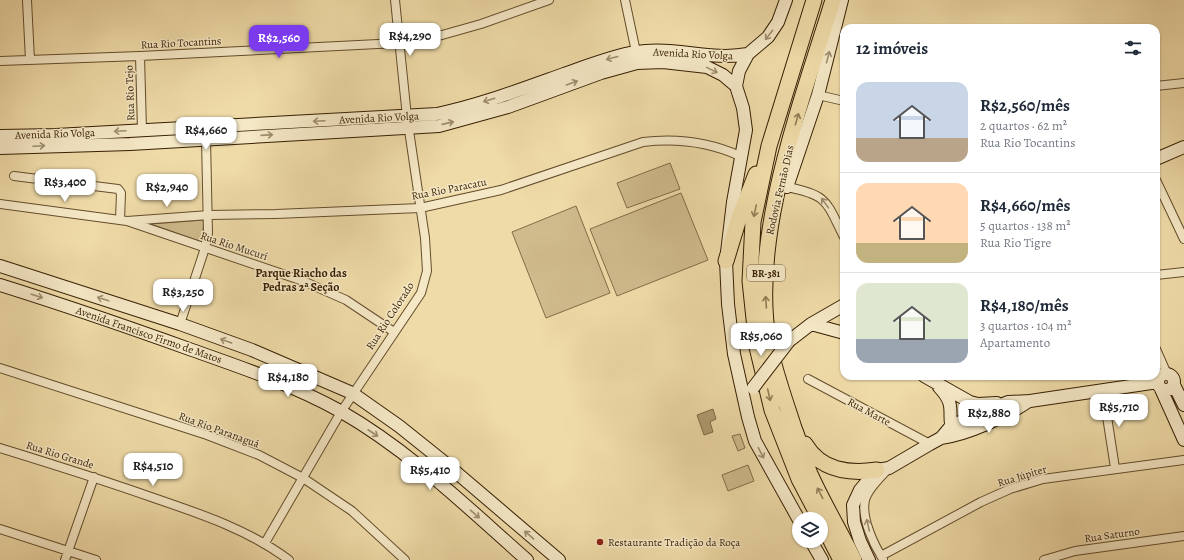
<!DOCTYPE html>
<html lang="pt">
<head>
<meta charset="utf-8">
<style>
  :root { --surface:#fff; --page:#f2f2f3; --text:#1f2937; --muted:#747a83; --line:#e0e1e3; --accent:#7c3aed }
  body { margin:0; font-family:Alegreya,serif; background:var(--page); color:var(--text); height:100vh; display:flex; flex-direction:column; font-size:15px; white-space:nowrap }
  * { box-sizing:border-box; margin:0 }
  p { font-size:13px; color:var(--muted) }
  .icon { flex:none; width:22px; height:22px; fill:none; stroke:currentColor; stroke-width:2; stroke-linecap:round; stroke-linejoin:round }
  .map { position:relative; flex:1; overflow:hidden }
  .side { position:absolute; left:840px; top:24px; width:320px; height:356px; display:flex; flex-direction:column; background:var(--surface); border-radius:12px; box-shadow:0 1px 3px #0004 }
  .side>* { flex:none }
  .fabs { position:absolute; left:792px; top:512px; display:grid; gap:8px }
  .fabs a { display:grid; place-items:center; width:36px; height:36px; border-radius:50%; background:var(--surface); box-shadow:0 1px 3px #0004; font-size:20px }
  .price { position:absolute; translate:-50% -34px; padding:0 9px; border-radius:8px; background:#fff; color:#222; font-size:13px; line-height:26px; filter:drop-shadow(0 1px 2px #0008) }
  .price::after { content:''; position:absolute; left:50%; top:24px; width:12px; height:9px; margin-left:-6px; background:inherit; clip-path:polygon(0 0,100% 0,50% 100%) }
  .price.current { background:var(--accent); color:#fff }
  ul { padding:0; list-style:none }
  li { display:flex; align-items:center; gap:12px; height:100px; padding:0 16px }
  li+li { border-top:1px solid var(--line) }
  li span { display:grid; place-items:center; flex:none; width:112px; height:80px; border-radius:12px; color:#555 }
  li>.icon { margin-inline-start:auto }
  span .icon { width:48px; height:48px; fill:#fffc; stroke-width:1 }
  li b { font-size:17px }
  h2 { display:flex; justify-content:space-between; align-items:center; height:48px; padding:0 16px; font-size:17px }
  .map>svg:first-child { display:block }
  .green { fill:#d0bb8c; stroke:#836c48 }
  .water { fill:#b09b70; stroke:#7f6944 }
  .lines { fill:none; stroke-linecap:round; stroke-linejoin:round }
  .street-casing { stroke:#644d2c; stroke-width:10 }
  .secondary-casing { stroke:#361e03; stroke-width:14 }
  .highway-casing { stroke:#361e03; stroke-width:17 }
  .street { stroke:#f5e8c6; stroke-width:8 }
  .secondary { stroke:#f5e8c6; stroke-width:12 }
  .highway { stroke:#efdba8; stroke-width:15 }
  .secondary-bridge-casing { stroke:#361e03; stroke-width:14; stroke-linecap:butt }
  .secondary-bridge { stroke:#f5e8c6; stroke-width:12 }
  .oneway { stroke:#9f8d6e }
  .oneway2 { stroke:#927c56 }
  .poi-dot { fill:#8f2418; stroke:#f5e8c6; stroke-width:1.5 }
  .labels { text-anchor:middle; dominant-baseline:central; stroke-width:3; stroke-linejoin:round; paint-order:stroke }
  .shield { fill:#f5e8c6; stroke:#6f5b3e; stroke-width:1 }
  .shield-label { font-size:10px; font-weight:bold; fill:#361e03 }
  .street-label { font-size:11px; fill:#361e03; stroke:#f5e8c6 }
  .poi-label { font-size:11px; fill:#361e03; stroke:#f5e8c6; text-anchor:start }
  .neighbourhood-label { font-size:12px; font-weight:bold; fill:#361e03; stroke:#f5e8c6 }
</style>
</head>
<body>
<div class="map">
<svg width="1184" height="560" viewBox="0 0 1184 560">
  <rect width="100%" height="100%" fill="#efdba8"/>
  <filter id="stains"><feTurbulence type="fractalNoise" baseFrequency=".005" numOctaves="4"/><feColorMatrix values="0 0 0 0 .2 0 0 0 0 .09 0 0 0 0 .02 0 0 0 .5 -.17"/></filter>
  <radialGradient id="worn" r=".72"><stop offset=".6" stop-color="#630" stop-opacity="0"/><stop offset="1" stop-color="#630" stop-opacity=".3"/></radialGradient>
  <path class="green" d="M670,163L680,189L627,208L617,183Z
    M681,193L708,260L617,296L590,229Z
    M576,206L610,293L546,318L512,232Z
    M204,220L202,242L151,224Z
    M740,434L745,448L738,451L732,436Z
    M748,465L754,481L728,491L722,475Z"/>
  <path class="water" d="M713,409L716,419L710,422L713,432L704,435L697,415Z"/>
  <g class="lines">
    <g class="street-casing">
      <path id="street" d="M27,0L30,60
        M625,0L636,52
        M140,56L142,130
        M0,61L140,56L398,43L442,35L481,24L549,0
        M1156,86L1184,83
        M818,95L844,101
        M14,176L118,189L121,193L120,220
        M1156,180L1184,239
        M787,187C829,195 826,202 844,237
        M0,204L127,221L303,281L346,300L394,332
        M127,221L209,215L276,214L420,208L501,190L643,142C676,138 709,142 740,156
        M1156,275L1184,272
        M180,324L205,248L208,233L206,139
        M1156,349L1167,374
        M0,368L207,435L259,455L303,478L352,511L405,560
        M808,379L930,444
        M1103,391L1115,468
        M0,448C52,464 103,480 154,498C201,514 249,530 289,560
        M0,529L96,560
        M265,543L341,412L421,293L427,271L425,238L407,117L395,0
        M881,556L981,502L1010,489L1043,479L1184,460
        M883,559C874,545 861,518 865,500C868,488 881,477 889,468
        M65,560L94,477
        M1044,560L1075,551L1184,536"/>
    </g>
    <g class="secondary-casing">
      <path id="secondary" d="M786,0L778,22L768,37L748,54L739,71L736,86L743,108L746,130L733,202L726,261L728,304L734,354L748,417L755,441L799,520
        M0,136L56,135L437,114C480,105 522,89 564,74C587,66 612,56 636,52C675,46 710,61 748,54
        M0,148L130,144L439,126L508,107L601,73L637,63L663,62L707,67L723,75L736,86
        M1156,159L1184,147
        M787,187L818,95L842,0
        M0,266L180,324L252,350L352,393L399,426L444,462L559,560
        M0,285C64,305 128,327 192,350C243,368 293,385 340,411C410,451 468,508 527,560
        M811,324L844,333
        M789,341L811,324L844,305
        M1158 382a8 8 0 1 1 16 0a8 8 0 1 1-16 0Z
        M924,376L970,402L978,404L997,403
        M1174,385L1184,405
        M939,387C958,407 946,413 953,432
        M1161,389L1184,440
        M941,438C969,434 1005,417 1029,401
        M811,541L822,560
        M869,560L860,541L854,522L853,505L860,490L877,470L889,468L930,444L941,438L951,426L1008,402L1030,401L1158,382"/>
    </g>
    <g class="highway-casing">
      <path id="highway" d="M814,0L769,146L753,222L750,281L757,347L772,410L799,479L820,519
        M833,0C802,101 749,239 769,344C775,373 785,400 794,428C800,443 804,459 810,474C823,503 840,531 854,560
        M726,261L740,215L756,174
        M805,444C821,471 849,474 877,470
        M821,521L841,560"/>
    </g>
    <use href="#street" class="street"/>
    <use href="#secondary" class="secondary"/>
    <use href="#highway" class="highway"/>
    <g class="secondary-bridge-casing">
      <path id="secondary-bridge" d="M753,388L789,341"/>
    </g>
    <use href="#secondary-bridge" class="secondary-bridge"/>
  </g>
  <defs><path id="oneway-shaft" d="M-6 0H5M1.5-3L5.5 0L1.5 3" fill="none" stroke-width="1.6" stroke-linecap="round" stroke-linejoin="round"/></defs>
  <g class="oneway">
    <use href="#oneway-shaft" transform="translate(769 35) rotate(128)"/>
    <use href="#oneway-shaft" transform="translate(828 57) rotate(-75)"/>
    <use href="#oneway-shaft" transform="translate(612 58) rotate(165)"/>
    <use href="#oneway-shaft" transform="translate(712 70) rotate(26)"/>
    <use href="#oneway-shaft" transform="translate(572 83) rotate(-20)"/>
    <use href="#oneway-shaft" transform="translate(489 100) rotate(163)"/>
    <use href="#oneway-shaft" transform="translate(319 121) rotate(177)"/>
    <use href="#oneway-shaft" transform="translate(448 123) rotate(-13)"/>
    <use href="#oneway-shaft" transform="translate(120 131) rotate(177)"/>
    <use href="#oneway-shaft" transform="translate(267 135) rotate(-4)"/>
    <use href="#oneway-shaft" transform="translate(39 146) rotate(-3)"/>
    <use href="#oneway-shaft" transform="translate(825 203) rotate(-126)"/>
    <use href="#oneway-shaft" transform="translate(37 296) rotate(18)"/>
    <use href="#oneway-shaft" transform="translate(103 299) rotate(-162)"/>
    <use href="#oneway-shaft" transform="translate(226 341) rotate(-160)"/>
    <use href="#oneway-shaft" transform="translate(373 433) rotate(33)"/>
    <use href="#oneway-shaft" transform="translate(761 453) rotate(63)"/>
    <use href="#oneway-shaft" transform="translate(475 514) rotate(41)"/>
    <use href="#oneway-shaft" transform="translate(868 525) rotate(-103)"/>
    <use href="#oneway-shaft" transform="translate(529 535) rotate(-139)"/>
  </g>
  <g class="oneway2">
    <use href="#oneway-shaft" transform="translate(797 119) rotate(-74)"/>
    <use href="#oneway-shaft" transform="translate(755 211) rotate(102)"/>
    <use href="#oneway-shaft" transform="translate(766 302) rotate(-94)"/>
    <use href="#oneway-shaft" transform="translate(769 395) rotate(77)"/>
    <use href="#oneway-shaft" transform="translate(820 493) rotate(-117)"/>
  </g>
  <circle class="poi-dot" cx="600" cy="542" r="4"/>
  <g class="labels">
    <rect class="shield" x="747" y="265" width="38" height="16" rx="3"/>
    <g class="shield-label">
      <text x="766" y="273">BR-381</text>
    </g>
    <g class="street-label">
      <text transform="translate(181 43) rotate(-3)">Rua Rio Tocantins</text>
      <text transform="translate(693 54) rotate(3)">Avenida Rio Volga</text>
      <text transform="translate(130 93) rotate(-92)">Rua Rio Tejo</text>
      <text transform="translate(379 118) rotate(-3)">Avenida Rio Volga</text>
      <text transform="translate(55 134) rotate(-2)">Avenida Rio Volga</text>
      <text transform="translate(449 189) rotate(-11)">Rua Rio Paracatu</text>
      <text transform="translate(780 190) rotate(-77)">Rodovia Fernão Dias</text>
      <text transform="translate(234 246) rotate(18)">Rua Rio Mucurí</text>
      <text transform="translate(390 316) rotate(-57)">Rua Rio Colorado</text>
      <text transform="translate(149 335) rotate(19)">Avenida Francisco Firmo de Matos</text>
      <text transform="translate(869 412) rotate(28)">Rua Marte</text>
      <text transform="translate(219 430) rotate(20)">Rua Rio Paranaguá</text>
      <text transform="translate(60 455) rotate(17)">Rua Rio Grande</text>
      <text transform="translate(1022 476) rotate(-17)">Rua Júpiter</text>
      <text transform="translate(1112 535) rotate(-8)">Rua Saturno</text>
    </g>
    <g class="poi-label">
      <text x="608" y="542">Restaurante Tradição da Roça</text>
    </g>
    <g class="neighbourhood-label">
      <text x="301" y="273">Parque Riacho das<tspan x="301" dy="14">Pedras 2ª Seção</tspan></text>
    </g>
  </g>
  <rect width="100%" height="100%" filter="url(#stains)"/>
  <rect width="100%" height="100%" fill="url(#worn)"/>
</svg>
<div class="fabs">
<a><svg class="icon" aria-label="layers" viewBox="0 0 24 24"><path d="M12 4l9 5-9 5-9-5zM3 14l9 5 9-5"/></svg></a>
</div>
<b class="price" style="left:410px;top:57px">R$4,290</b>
<b class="price current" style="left:279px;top:59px">R$2,560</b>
<b class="price" style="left:206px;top:151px">R$4,660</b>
<b class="price" style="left:65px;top:203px">R$3,400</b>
<b class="price" style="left:167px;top:208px">R$2,940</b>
<b class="price" style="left:183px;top:313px">R$3,250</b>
<b class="price" style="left:761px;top:357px">R$5,060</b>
<b class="price" style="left:288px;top:398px">R$4,180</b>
<b class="price" style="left:1119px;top:428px">R$5,710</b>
<b class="price" style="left:989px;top:434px">R$2,880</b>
<b class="price" style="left:153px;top:487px">R$4,510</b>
<b class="price" style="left:430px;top:491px">R$5,410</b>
<section class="side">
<h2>12 imóveis<svg class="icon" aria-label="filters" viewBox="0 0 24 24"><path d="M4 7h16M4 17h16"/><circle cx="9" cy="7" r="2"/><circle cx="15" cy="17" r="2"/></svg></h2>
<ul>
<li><span style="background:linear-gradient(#c9d6e8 70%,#b9a48a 0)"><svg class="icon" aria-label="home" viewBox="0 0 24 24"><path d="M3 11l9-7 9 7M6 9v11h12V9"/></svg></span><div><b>R$2,560/mês</b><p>2 quartos · 62 m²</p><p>Rua Rio Tocantins</p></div></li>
<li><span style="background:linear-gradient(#ffd9b3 75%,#c2b280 0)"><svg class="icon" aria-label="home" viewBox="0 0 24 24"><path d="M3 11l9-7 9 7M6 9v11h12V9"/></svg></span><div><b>R$4,660/mês</b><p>5 quartos · 138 m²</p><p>Rua Rio Tigre</p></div></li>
<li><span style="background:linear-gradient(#dfe7d0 70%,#9aa5b1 0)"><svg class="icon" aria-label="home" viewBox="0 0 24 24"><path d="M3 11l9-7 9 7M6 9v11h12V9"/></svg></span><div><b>R$4,180/mês</b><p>3 quartos · 104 m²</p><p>Apartamento</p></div></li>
</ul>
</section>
</div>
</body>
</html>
